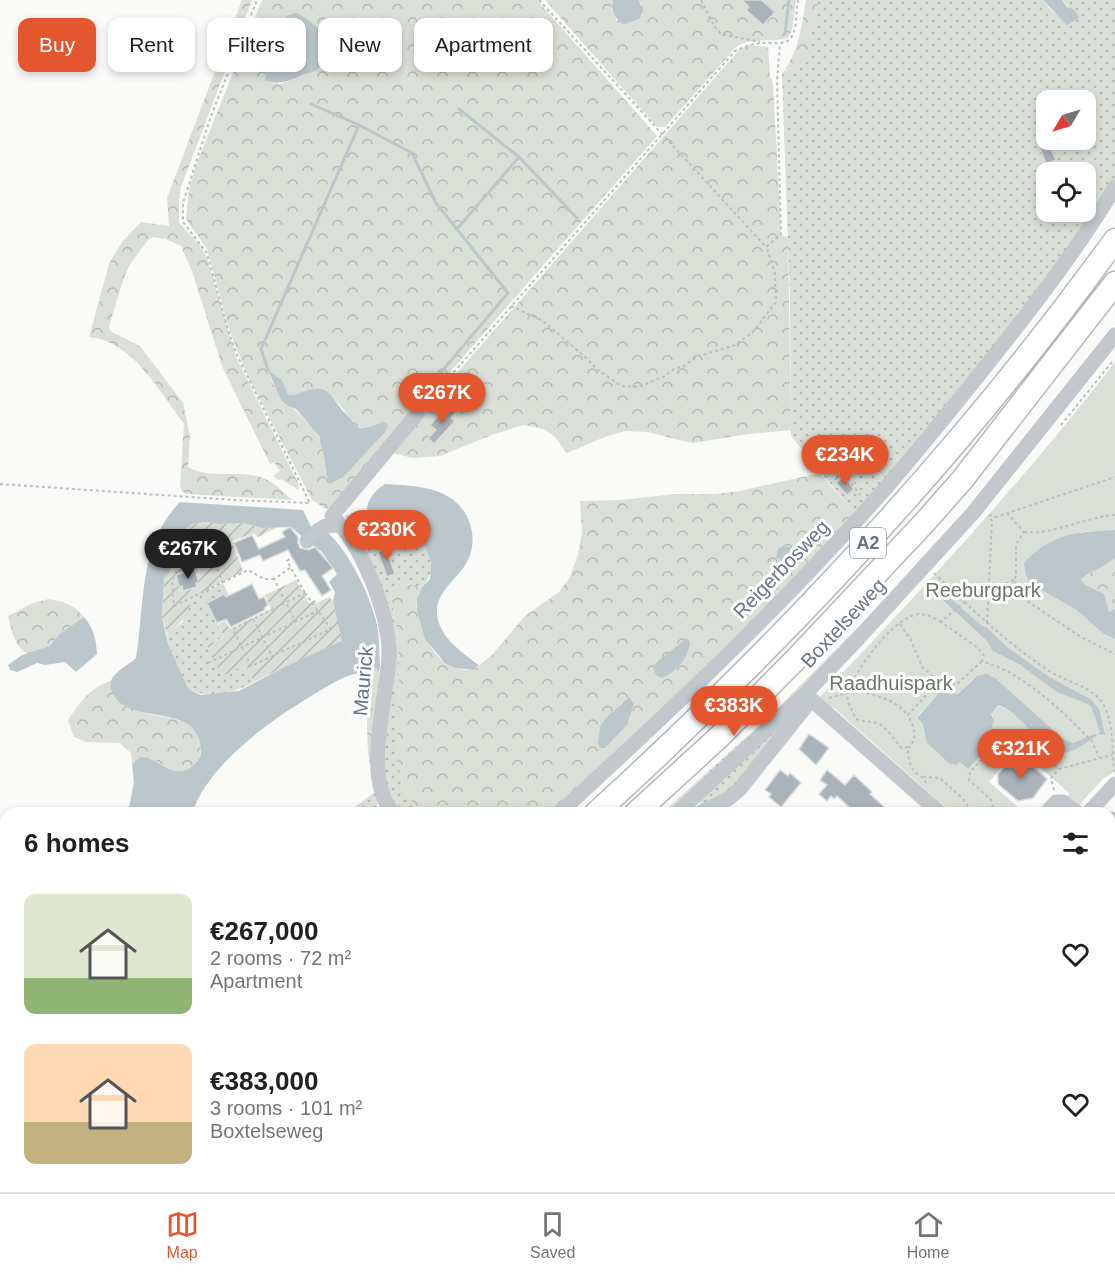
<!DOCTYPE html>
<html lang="en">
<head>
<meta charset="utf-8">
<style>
  :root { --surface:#fff; --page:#f6f6f6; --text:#202124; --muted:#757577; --line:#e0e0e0; --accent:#e4572e }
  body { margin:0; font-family:Arial,sans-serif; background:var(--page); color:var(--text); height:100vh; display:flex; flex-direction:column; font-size:22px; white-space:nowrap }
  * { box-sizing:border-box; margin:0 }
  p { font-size:20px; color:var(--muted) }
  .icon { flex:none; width:33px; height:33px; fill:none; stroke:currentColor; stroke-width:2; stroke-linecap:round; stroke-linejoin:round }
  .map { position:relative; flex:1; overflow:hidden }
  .side { position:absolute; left:0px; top:807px; width:1116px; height:386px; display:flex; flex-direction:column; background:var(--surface); border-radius:18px 18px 0 0; box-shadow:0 3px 9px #0003 }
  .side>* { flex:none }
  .top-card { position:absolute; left:18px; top:18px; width:600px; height:54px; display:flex; gap:12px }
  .needle { width:39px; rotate:232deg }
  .fabs { position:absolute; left:1036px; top:90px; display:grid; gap:12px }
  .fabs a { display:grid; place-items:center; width:60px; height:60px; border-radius:12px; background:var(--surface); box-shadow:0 3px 9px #0003; font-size:30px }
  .price { position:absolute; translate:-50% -51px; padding:0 14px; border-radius:21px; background:var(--accent); color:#fff; font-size:20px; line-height:39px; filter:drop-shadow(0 2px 3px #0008) }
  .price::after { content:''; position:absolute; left:50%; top:36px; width:18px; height:14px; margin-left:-9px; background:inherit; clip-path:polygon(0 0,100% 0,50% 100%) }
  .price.current { background:#222; color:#fff }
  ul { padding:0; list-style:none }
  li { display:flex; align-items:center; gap:18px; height:150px; padding:0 24px }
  li span { display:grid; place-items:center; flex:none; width:168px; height:120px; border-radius:12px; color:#555 }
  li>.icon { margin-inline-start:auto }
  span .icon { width:72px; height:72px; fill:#fffc; stroke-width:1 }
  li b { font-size:26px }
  h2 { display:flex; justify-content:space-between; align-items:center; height:72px; padding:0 24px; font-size:26px }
  .tag { padding:0 21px; border-radius:12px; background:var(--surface); box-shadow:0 3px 9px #0003; font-size:21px; line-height:54px }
  .tag.current { background:var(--accent); color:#fff }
  .tab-bar { display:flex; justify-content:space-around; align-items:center; height:84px; border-top:2px solid var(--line); background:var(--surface); font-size:16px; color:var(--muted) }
  .tab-bar a { display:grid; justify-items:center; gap:3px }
  .tab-bar .current { color:var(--accent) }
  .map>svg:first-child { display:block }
  .grass { fill:url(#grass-dots); fill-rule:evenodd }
  .forest { fill:url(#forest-crowns); fill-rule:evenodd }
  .park { fill:#dadfd7; fill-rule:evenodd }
  .garden { fill:url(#garden-furrows) }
  .water { fill:#bbc7cb }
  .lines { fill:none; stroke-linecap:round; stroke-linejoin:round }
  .stream { stroke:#bbc7cb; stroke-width:3 }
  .building { fill:#aab3b9; stroke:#dcdcda; stroke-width:1.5 }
  .highway-casing { stroke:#b4b9bd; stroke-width:25 }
  .path { stroke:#bbbfc2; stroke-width:2; stroke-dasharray:3 3; stroke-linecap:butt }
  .minor { stroke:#c3c8cc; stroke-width:15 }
  .highway { stroke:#fff; stroke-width:22 }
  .labels { text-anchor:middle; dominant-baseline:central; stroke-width:6; stroke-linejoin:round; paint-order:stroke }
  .shield { fill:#fff; stroke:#939fa8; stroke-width:1.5 }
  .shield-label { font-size:18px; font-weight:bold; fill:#657683 }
  .street-label { font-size:20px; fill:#657683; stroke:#fff }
  .park-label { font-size:20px; fill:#687a64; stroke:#fff }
</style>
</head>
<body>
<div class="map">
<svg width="1115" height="1192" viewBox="0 0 1115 1192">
  <defs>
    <pattern id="grass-dots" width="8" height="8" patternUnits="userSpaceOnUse" patternTransform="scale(1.5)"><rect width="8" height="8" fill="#dadfd7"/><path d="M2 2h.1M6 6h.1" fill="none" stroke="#b4b9b4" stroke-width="1.8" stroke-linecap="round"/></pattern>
    <pattern id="forest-crowns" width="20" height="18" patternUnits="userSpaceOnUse" patternTransform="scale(1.5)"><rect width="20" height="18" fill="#dadfd7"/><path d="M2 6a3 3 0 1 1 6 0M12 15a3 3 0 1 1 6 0" fill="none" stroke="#b4b9b4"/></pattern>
    <pattern id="garden-furrows" width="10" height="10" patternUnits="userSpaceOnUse" patternTransform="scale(1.5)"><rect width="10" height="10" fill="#dadfd7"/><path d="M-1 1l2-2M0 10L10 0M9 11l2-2" fill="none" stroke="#b4b9b4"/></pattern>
  </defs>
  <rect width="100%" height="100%" fill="#fafaf8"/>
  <path class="grass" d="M818,0H1043L1052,11L1070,23L1079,18L1062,0H1115V180L1013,326L856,515L791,436L790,297L782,75L784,71L791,69L807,55ZM1047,100H1086V140H1047ZM1047,172H1086V212H1047Z
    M350,515L358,523L369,541L372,540L370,524L373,532L425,547C433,562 434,574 422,587L405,584L389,590L397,628L399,666L397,761L405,791L419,813H398L383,780L392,658L347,523L345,516Z
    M223,583L229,596L226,597L224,595L207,604L224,637L207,645L239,668L247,667L254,682C235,693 210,699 189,690L168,644L167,634L183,622L189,599Z
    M858,627C806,695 733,753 670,810L666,813H662L772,714Z
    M798,707L732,792L700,805L701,799Z
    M376,791L378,813H347Z
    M0,1177H6V1186L124,1187L117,1192H0Z"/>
  <path class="forest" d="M242,0H252L181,187L179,200V223L201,246L207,258L236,357L299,485L298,490L281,479L279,480L274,477V475L280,471L274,462L270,464L222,366L192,271L181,246L166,239L153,237L148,240L131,263L124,277L109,326L110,331L140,346L183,403L190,436L188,467C210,480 240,469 263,478C275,483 282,491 292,500L186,494L182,491L180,486L184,424C159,391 133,341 89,337L109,264L122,242L141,222L169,226L167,198Z
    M262,0H537L657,136C548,259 440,384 331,508L326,509L312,500L248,376L230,332L207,249L186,219L189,189L195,168ZM282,19L313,72L281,84L265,81L270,52ZM269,371L283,381L288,395L293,396L312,389C319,392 330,395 335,400C341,405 353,421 356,428C368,428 375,423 386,423L387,430L327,482C324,467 326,449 318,436C303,412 274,399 269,371Z
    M545,0H613L611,9L617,21L642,5L639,0H796L792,30L788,38C768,44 741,34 730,54L665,127H657Z
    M806,0H818L807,55L799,65L784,71C799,49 802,26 806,0Z
    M749,45L768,47L770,76L773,83L781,235L788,237L791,430L749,434L692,443L647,432L625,431L607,436L567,453L555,437L544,429L524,425L494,434L440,456L413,458L388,452L740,49Z
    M820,473L856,515L694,682L552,813H419L405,791L397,761L399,666L397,628L389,590L405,584L422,587C420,592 418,596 417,601C415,609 419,616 421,624C428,649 445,673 474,670L492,655L525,616L559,592L569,579L578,555L582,532L580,501L621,500L675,494H715L740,491ZM783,546L806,551L784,563L776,557ZM621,703L634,704C628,725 620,733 605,747V719L617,709Z
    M1115,558V609L1109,612L1099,591L1083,584L1081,579L1089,573L1104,566Z
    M49,599C65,602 74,605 84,617L59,634L50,646L29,654C14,648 12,630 8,616L33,603Z
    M380,667L375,760L376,791C363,748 367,714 371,670Z
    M110,681L111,688C120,696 133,710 144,713C165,719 195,716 200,743C202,751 201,758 195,765C190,770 181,773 174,771C166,769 161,762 154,760C150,758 145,758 140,757L132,764L131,753L119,743L86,742L74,737L68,720C79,703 90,688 110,681Z"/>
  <path class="park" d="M1115,362V530L1081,532L1031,584L1075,609L1104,634L1115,639V771L1103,779L1078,806L1068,796L1069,793L1018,748L989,782L1018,807L1014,813H952L833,707L830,710L818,699C921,590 1024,481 1115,362ZM990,676L1063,739L1073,743L1094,734L1058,751L1012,712L998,705L991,713L993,717V724L960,762L953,765L924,734L922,723L917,717L942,689L947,694H958L973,679Z"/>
  <path class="garden" d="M205,522L220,524L243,523L262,528L280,526L258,537L254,533L232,541L243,571L190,599C190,616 180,624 167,634L162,617L164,578L182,531L192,524Z
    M296,580L309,603L315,600L317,603L329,597L333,601L343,641L286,666L254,682L247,667L239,668L222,676L207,645L224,637L218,624L225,621L230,629L271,609L265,595Z"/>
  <path class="water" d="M613,0H639L643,11L639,19L624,24C614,19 610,10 613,0Z
    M1043,0H1062L1067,7L1075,10L1079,18L1067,25Z
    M297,13L311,22L330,39C331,52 326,64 314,71C310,74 305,74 301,76C287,82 280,84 265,81C267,67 274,28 283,19C287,15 292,14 297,13Z
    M268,370L283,381L288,395C297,396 303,391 312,389C330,385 334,402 345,413C350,418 353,421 356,428C368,429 375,423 386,423L387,430L343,477L330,484L327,482L324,456L319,436L296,409L288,406L281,400Z
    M385,484C405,485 431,486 449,497C471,511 479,539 467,562C458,579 436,591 437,613C438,636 462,653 479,665L474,670L455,668L445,663L425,639L417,611V599L422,587L430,579L431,562L425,547L377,538C363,517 362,499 385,484Z
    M180,502L303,510L312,529L305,539L291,527L262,528L243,523L220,524L205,522L192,524L182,531L177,541L169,573L164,578L162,617L168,644L189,690L201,695L239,691L286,666L342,641L333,601L335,592L329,582L337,574L322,552L310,543L328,533C349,552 369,593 376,621C380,636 379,652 380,667C368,671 356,673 345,677C335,681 325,688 316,693C271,720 210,762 192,813H128L134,782L132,764L140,757C159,757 166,774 183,771C190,770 197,763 200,757C202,752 201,748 200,743C192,701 123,728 111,689C106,675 128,666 136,658C145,604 138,545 180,502Z
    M1115,530V558L1104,566L1089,573L1081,579L1084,584L1104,594L1109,612L1115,609V639L1104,634L1075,609L1031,584L1026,575L1024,563C1051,533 1077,532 1115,530Z
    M783,546L806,550L808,554L800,563H784L776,557L778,549Z
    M934,584L982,626L986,627L1007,647L1049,677L1092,700L1099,709L1105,735L1098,734L1100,732L1092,708L1088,704L1057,692L1019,664L993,651L986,640L931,589Z
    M84,617C94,629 96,639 97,654L76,672L65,662L45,665L37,663L17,672L10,670L8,665L22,655L50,646L59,634Z
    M687,638L690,642C688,659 677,672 661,678L656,675L653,668L657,662Z
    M986,674L995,678L1063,739L1073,743L1094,734L1097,735C1089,741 1073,753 1063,753C1044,752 1020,711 998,705L991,714L994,721L992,727L999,734L968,769L960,762L957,765L950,764L927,743L922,723L917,718L942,689L948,694H958L977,676Z
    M629,697L634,704L627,725L605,748H600L598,744L600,727L605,719Z"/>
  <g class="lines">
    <path class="stream" d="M785,34L789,0
      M311,104L359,125
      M459,109L519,157
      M457,229L519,157L577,218
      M268,370L261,349L359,125L412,153L436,203L508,293L431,384"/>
  </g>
  <path class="building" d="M742,0H761L775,12L763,25L746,10L749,7Z
    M1047,133V140L1056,160L1046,164L1036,137Z
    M448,405L456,412L451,418L455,421L434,444L428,438L436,430L430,425Z
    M844,476L854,489L847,495L836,483Z
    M290,527L298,537V543L300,548L309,550L315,547L333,568L322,576L331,590L322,596L305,570L300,571L288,550L263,561L260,555L242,562L234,543L252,535L259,549L285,537L282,532Z
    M215,530L221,546L212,550L210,544L191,548L189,539Z
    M390,547L393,555L389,557L395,574L387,577L378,552Z
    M195,569L199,583H196L197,587L183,591L182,586L179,587L176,575Z
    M252,584L259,599L264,597L268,605L264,608L265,610L231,627L226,619L217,623L207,603L224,594L226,597Z
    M809,734L829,748L816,765L799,749Z
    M1016,759H1024L1047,779L1033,798L1018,801L998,784V774L1008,763L1018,765Z
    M780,770L788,776L790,773L801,783L781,807L769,797L771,794L765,790Z
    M827,770L845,785L854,775L872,792L870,794L891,813H856L837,796L834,799L831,796L827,801L819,794L827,785L820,780Z"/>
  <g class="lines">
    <g class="highway-casing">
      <path id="highway" d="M596,813C787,639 963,450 1115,240
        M636,813L719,737L795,660L925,522L962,480L1115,283
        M0,1171H6
        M143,1192L150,1186
        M188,1192L195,1186
        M214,1192L221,1186"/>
    </g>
    <path class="path" d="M539,0L766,247L781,234L777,81L780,44
      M701,0L714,26L721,34L760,42
      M511,306L543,321L584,356L597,369L621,386L638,387L665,376L674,369L684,366L698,356L733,346L753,332L776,302L775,274L767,248
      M426,404L735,51C744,47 753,43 763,43C774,42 788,47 793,34C797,25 796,10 798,0
      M1061,425L1112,362
      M835,480L843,473L862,497
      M0,484L235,500L310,503L236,353L228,330L207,253L183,222V203L211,116L257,0
      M1007,513L1024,532L1016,544V576L1014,580L1023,598L1033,605L1081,637L1115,654
      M989,515L996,517L1115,477
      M1024,532C1054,535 1085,517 1115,515
      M298,551L287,561L305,593
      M290,568L274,579L295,621
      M934,573C970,608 1005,641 1046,669C1062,680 1090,686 1101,701C1115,720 1111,751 1115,773
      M1014,580L971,596L941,622L978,648L984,656L982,661C1024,674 1055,705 1086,735L1092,741L1099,757
      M223,583L212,557L176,572L172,581L174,606L248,570L264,579H274
      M305,593L331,629L251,666L233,629Z
      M253,619L272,656
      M987,623L992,521L988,516
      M900,624L911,640L922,667L939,681
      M208,663L318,611
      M850,686C874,699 888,693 908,715
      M829,698L847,693
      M908,747L902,748C894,740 887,727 877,723C870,721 863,722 856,719L848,702L847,693C857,669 888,624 914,615C924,612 933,617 941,622
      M923,777L940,778L963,799L973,813
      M926,783C924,777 921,777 916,773C909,766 908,756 908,747H910C918,736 913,726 908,715L939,681L956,685L982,661
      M1054,790L1051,778L1059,769L1112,755
      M995,813L991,800L969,780L970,772L1005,735L1013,734L1059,769
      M1110,1101L1115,1106
      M265,1192L271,1186
      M724,1192L727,1190L730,1192
      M835,1192L837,1186"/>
    <path class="minor" d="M307,541C317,530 326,522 342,526
      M805,694L940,813
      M393,813C362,777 387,700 389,657C390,614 362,545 332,516L417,414
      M559,813C672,710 783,605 884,490C918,451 950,411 982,371C1029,312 1076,252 1115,187
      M677,813L805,694L855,642L973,513L1115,335
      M700,813L728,799L739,790L811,700
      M1046,813L1056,802H1063L1078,813
      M1088,813L1115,784
      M1110,819L1115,820
      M1110,905L1115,910
      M1110,1073L1115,1077
      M1110,1129L1115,1125
      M699,1186L709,1192
      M913,1186L927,1192
      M1039,1186L1045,1192
      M246,1192L253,1186
      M495,1192V1186
      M865,1192L868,1186"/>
    <use href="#highway" class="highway"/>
  </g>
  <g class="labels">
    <rect class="shield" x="850" y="528" width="36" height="30" rx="4.5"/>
    <g class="shield-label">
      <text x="868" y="543">A2</text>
    </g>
    <g class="street-label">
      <text transform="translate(781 569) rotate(-46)">Reigerbosweg</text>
      <text transform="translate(843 623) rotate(-47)">Boxtelseweg</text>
      <text transform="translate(363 681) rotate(-85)">Maurick</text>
    </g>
    <g class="park-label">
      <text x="983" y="590">Reeburgpark</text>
      <text x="891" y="683">Raadhuispark</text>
    </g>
  </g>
</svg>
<div class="fabs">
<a><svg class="needle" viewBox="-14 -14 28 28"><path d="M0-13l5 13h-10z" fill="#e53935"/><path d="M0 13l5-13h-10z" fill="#757577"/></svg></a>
<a><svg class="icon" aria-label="locate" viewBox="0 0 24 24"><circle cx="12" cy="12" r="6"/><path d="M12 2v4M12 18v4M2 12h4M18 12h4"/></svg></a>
</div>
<b class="price" style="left:442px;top:424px">€267K</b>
<b class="price" style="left:845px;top:486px">€234K</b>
<b class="price" style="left:387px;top:561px">€230K</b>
<b class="price current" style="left:188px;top:580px">€267K</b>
<b class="price" style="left:734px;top:737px">€383K</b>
<b class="price" style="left:1021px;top:780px">€321K</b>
<div class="top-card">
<a class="tag current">Buy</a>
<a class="tag">Rent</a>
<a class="tag">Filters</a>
<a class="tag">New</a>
<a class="tag">Apartment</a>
</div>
<section class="side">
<h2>6 homes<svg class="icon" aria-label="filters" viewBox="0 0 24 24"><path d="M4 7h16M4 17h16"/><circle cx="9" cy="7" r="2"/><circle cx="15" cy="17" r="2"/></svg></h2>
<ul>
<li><span style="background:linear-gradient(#dfe7d0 70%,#8fb573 0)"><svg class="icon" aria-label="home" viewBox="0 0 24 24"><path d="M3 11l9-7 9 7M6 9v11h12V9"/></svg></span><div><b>€267,000</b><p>2 rooms · 72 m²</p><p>Apartment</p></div><svg class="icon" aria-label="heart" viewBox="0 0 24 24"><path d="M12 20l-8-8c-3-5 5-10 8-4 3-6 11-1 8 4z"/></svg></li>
<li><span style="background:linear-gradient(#ffd9b3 65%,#c2b280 0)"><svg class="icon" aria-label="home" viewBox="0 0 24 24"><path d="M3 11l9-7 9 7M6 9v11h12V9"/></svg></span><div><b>€383,000</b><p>3 rooms · 101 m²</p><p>Boxtelseweg</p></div><svg class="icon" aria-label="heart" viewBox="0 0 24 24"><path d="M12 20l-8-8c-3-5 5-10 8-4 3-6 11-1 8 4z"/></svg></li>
</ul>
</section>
</div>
<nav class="tab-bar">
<a class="current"><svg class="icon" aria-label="map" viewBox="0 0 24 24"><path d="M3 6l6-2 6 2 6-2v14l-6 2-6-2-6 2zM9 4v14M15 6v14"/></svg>Map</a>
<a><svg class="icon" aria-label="saved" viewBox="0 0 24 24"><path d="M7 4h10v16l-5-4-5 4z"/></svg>Saved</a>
<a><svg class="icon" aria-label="home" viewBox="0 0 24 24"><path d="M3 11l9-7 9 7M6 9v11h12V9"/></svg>Home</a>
</nav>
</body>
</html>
